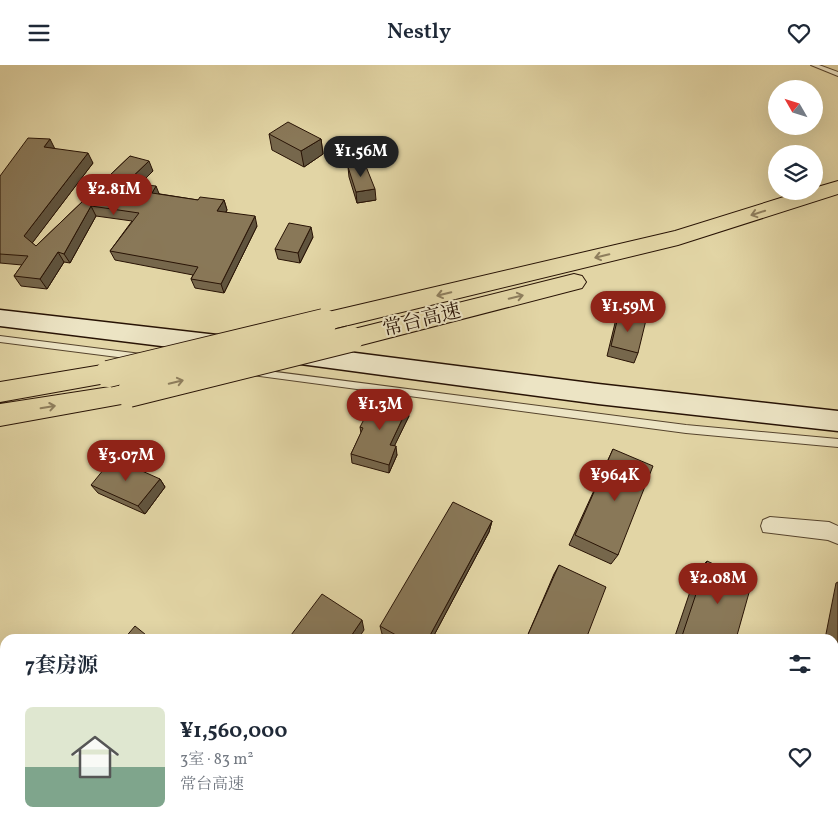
<!DOCTYPE html>
<html lang="zh">
<head>
<meta charset="utf-8">
<style>
  :root { --surface:#fff; --page:#f6f6f7; --text:#1f2937; --muted:#747a83; --line:#e0e1e3; --accent:#8f2418 }
  body { margin:0; font-family:Vollkorn,"Noto Serif SC",serif; background:var(--page); color:var(--text); height:100vh; display:flex; flex-direction:column; font-size:19px; white-space:nowrap }
  * { box-sizing:border-box; margin:0 }
  p { font-size:16px; color:var(--muted) }
  .icon { flex:none; width:28px; height:28px; fill:none; stroke:currentColor; stroke-width:2; stroke-linecap:round; stroke-linejoin:round }
  .map { position:relative; flex:1; overflow:hidden }
  .sheet { position:absolute; left:0px; top:569px; width:839px; height:196px; display:flex; flex-direction:column; background:var(--surface); border-radius:15px 15px 0 0; box-shadow:0 5px 20px #0002 }
  .sheet>* { flex:none }
  .needle { width:32px; rotate:309deg }
  .controls { position:absolute; left:768px; top:15px; display:grid; gap:10px }
  .controls a { display:grid; place-items:center; width:55px; height:55px; border-radius:50%; background:var(--surface); box-shadow:0 5px 20px #0002; font-size:25px }
  .price { position:absolute; translate:-50% -42px; padding:0 11px; border-radius:18px; background:var(--accent); color:#fff; font-size:16px; line-height:32px; filter:drop-shadow(0 1px 2px #0008) }
  .price::after { content:''; position:absolute; left:50%; top:30px; width:15px; height:11px; margin-left:-8px; background:inherit; clip-path:polygon(0 0,100% 0,50% 100%) }
  .price.current { background:#222; color:#fff }
  ul { padding:0; list-style:none }
  li { display:flex; align-items:center; gap:15px; height:125px; padding:0 25px }
  li+li { border-top:1px solid var(--line) }
  li span { display:grid; place-items:center; flex:none; width:140px; height:100px; border-radius:8px; color:#555 }
  li>.icon { margin-inline-start:auto }
  span .icon { width:60px; height:60px; fill:#fffc; stroke-width:1 }
  li b { font-size:21px }
  h2 { display:flex; justify-content:space-between; align-items:center; height:60px; padding:0 25px; font-size:21px }
  header { display:flex; justify-content:space-between; align-items:center; height:65px; padding:0 25px; background:var(--surface); font-size:22px; font-weight:600 }
  .map>svg:first-child { display:block }
  .lines { fill:none; stroke-linecap:round; stroke-linejoin:round }
  .lane-casing { stroke:#56442d; stroke-width:2 }
  .street-casing { stroke:#56442d; stroke-width:2 }
  .secondary-casing { stroke:#281305; stroke-width:3 }
  .highway-casing { stroke:#281305; stroke-width:2 }
  .lane { fill:#ece4c4; fill-rule:evenodd }
  .street { fill:#ece4c4; fill-rule:evenodd }
  .secondary { fill:#ece4c4; fill-rule:evenodd }
  .highway { fill:#e2d5a5; fill-rule:evenodd }
  .highway-bridge-casing { stroke:#281305; stroke-width:28; stroke-linecap:butt }
  .highway-bridge { stroke:#e2d5a5; stroke-width:26 }
  .wall { fill:#76674c; stroke:#281305 }
  .shaded-wall { fill:#60543e; stroke:#281305 }
  .building { fill:#897858; stroke:#281305 }
  .oneway { stroke:#8e7e5d }
  .labels { text-anchor:middle; dominant-baseline:central; stroke-width:4; stroke-linejoin:round; paint-order:stroke }
  .street-label { font-size:20px; fill:#281305; stroke:#ece4c4 }
</style>
</head>
<body>
<header><svg class="icon" aria-label="menu" viewBox="0 0 24 24"><path d="M4 6h16M4 12h16M4 18h16"/></svg>Nestly<svg class="icon" aria-label="heart" viewBox="0 0 24 24"><path d="M12 20l-8-8c-3-5 5-10 8-4 3-6 11-1 8 4z"/></svg></header>
<div class="map">
<svg width="838" height="764" viewBox="0 0 838 764">
  <rect width="100%" height="100%" fill="#e2d5a5"/>
  <filter id="stains"><feTurbulence type="fractalNoise" baseFrequency=".004" numOctaves="4"/><feColorMatrix values="0 0 0 0 .2 0 0 0 0 .09 0 0 0 0 .02 0 0 0 .5 -.17"/></filter>
  <radialGradient id="worn" r=".72"><stop offset=".6" stop-color="#630" stop-opacity="0"/><stop offset="1" stop-color="#630" stop-opacity=".3"/></radialGradient>
  <g class="lines">
    <g class="lane-casing">
      <path id="lane" d="M811,0H819L838,7V11Z
        M0,271L141,289L145,292L141,295L0,277Z
        M253,304L686,360L838,374V382L686,368L253,310L249,307Z"/>
    </g>
    <g class="street-casing">
      <path id="street" d="M770,452L829,457L838,461V479L828,475L763,467L761,461L763,455Z"/>
    </g>
    <g class="secondary-casing">
      <path id="secondary" d="M0,245L226,271L234,274L237,280L234,286L226,289L0,261Z
        M293,280L598,319L838,346V366L598,339L293,298L285,295L282,289L285,283Z"/>
    </g>
    <g class="highway-casing">
      <path id="highway" d="M838,116V129L678,180L324,266L315,263L312,257L315,251L324,248L675,166L803,126H814V123Z
        M574,209L582,211L586,217L582,223L350,283L341,281L338,274L341,267L350,265Z
        M108,299L117,302L121,309L117,316L0,337V317Z
        M129,319L138,322L142,329L138,336L0,361V339Z"/>
    </g>
    <use href="#lane" class="lane"/>
    <use href="#street" class="street"/>
    <use href="#secondary" class="secondary"/>
    <use href="#highway" class="highway"/>
    <g class="highway-bridge-casing">
      <path id="highway-bridge" d="M108,309L324,257
        M129,329L350,274"/>
    </g>
    <use href="#highway-bridge" class="highway-bridge"/>
  </g>
  <path class="wall" d="M269,69L321,74L323,89L304,102L272,85Z
    M55,84L93,98L32,178L36,181L130,91L153,106L140,119L160,129L198,135H224L227,145L226,147L257,161L224,228L195,223L191,214L193,210L115,195L110,186L132,156L96,151L70,198L64,197L47,224L21,221L14,211L22,200L0,198V111Z
    M348,102L376,135L357,138L349,112Z
    M313,172L300,198L278,194L275,184Z
    M619,248L638,288L634,298L607,291L615,258Z
    M409,351L394,381L397,390L389,408L352,398L351,389L361,368L360,362Z
    M613,384L618,490L611,499L569,480Z
    M160,414L165,422L145,449L98,428L91,420Z
    M492,456L489,467L432,574H390L382,569L380,561Z
    M707,496L736,574H674L697,506Z
    M559,500L586,574H526L554,509Z
    M838,517V709L834,707V574H825L836,518Z
    M572,760H650L649,764H571Z"/>
  <path class="shaded-wall" d="M50,74L55,84L44,82Z
    M321,74L323,89L304,102L301,86Z
    M88,88L93,98L30,181L24,171Z
    M149,96L153,106L140,119L141,129L129,115Z
    M156,121L160,131L152,128Z
    M375,124L376,135L357,138L356,127Z
    M224,135L227,145L220,156L217,146Z
    M91,141L96,151L70,198L64,189Z
    M255,151L257,161L224,228L221,219Z
    M311,162L313,172L300,198L298,188Z
    M58,187L64,197L47,224L40,214Z
    M408,342L409,351L391,388L390,380Z
    M396,381L397,390L389,408V400Z
    M160,414L165,422L145,449L138,441Z
    M492,456L489,467L432,574H428Z
    M362,555L364,565L358,574H349Z
    M213,760H224L221,764H210Z"/>
  <path class="building" d="M288,57L321,74L301,86L269,69Z
    M28,73L50,74L44,82L88,88L24,171L36,181L130,91L149,96L129,115L138,116L136,119L156,121L152,128L198,135L200,132L224,135L217,146L255,151L221,219L191,214L198,202L110,186L139,148L91,141L64,189L58,187L40,214L14,211L28,191L0,189V111Z
    M365,99L375,124L356,127L348,102Z
    M289,158L311,162L298,188L275,184Z
    M619,248L646,255L638,288L611,281Z
    M376,331L408,342L390,380L396,381L389,400L351,389L363,363L360,362Z
    M613,384L653,401L618,490L575,470Z
    M113,393L160,414L138,441L91,420Z
    M453,437L492,456L428,574H403L380,561Z
    M707,496L752,517L736,574H681Z
    M559,500L606,522L586,574H526Z
    M322,529L362,555L349,574H288Z
    M135,561L151,574H124Z
    M838,577V697L834,695V599Z
    M5,704V714L0,709Z
    M142,760H213L210,764H138Z
    M334,760H405L403,764H332Z
    M581,760H650L649,764H580Z"/>
  <defs><path id="oneway-shaft" d="M-6 0H5M1.5-3L5.5 0L1.5 3" fill="none" stroke-width="1.6" stroke-linecap="round" stroke-linejoin="round" transform="scale(1.25)"/></defs>
  <g class="oneway">
    <use href="#oneway-shaft" transform="translate(758 148) rotate(162)"/>
    <use href="#oneway-shaft" transform="translate(602 191) rotate(167)"/>
    <use href="#oneway-shaft" transform="translate(444 229) rotate(167)"/>
    <use href="#oneway-shaft" transform="translate(516 232) rotate(-14)"/>
    <use href="#oneway-shaft" transform="translate(176 317) rotate(-14)"/>
    <use href="#oneway-shaft" transform="translate(48 342) rotate(-9)"/>
  </g>
  <g class="labels">
    <g class="street-label">
      <text transform="translate(422 256) rotate(-14)">常台高速</text>
    </g>
  </g>
  <rect width="100%" height="100%" filter="url(#stains)"/>
  <rect width="100%" height="100%" fill="url(#worn)"/>
</svg>
<div class="controls">
<a><svg class="needle" viewBox="-14 -14 28 28"><path d="M0-13l5 13h-10z" fill="#e53935"/><path d="M0 13l5-13h-10z" fill="#747a83"/></svg></a>
<a><svg class="icon" aria-label="layers" viewBox="0 0 24 24"><path d="M12 4l9 5-9 5-9-5zM3 14l9 5 9-5"/></svg></a>
</div>
<b class="price current" style="left:361px;top:113px">¥1.56M</b>
<b class="price" style="left:114px;top:151px">¥2.81M</b>
<b class="price" style="left:628px;top:268px">¥1.59M</b>
<b class="price" style="left:380px;top:366px">¥1.3M</b>
<b class="price" style="left:126px;top:417px">¥3.07M</b>
<b class="price" style="left:615px;top:437px">¥964K</b>
<b class="price" style="left:718px;top:540px">¥2.08M</b>
<section class="sheet">
<h2>7套房源<svg class="icon" aria-label="filters" viewBox="0 0 24 24"><path d="M4 7h16M4 17h16"/><circle cx="9" cy="7" r="2"/><circle cx="15" cy="17" r="2"/></svg></h2>
<ul>
<li><span style="background:linear-gradient(#dfe7d0 60%,#7fa58c 0)"><svg class="icon" aria-label="home" viewBox="0 0 24 24"><path d="M3 11l9-7 9 7M6 9v11h12V9"/></svg></span><div><b>¥1,560,000</b><p>3室 · 83 m²</p><p>常台高速</p></div><svg class="icon" aria-label="heart" viewBox="0 0 24 24"><path d="M12 20l-8-8c-3-5 5-10 8-4 3-6 11-1 8 4z"/></svg></li>
</ul>
</section>
</div>
</body>
</html>
